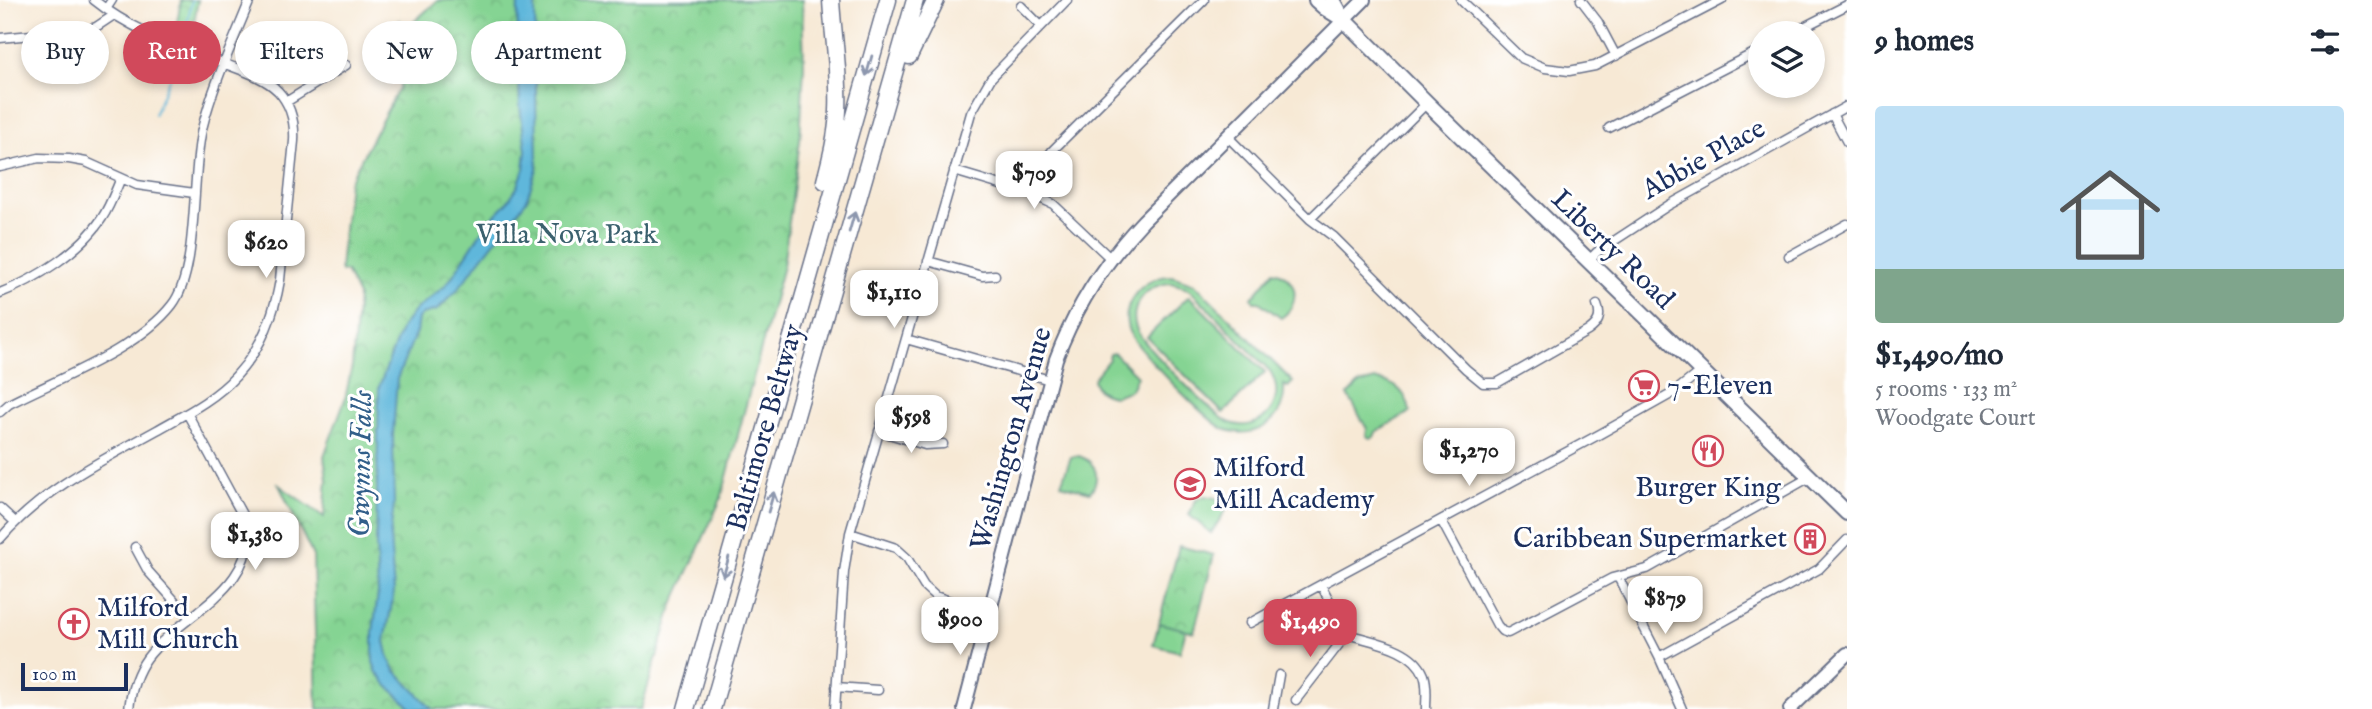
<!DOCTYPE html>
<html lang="en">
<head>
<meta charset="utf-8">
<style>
  :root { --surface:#fff; --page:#f6f6f7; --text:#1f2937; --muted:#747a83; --line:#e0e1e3; --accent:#d1495b }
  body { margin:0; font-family:"IM FELL English",serif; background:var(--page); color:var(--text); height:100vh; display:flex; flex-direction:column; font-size:26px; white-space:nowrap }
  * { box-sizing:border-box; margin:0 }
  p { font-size:23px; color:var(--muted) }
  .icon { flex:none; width:38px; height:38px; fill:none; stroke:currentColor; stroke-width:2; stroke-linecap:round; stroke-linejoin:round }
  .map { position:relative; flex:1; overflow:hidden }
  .sheet { display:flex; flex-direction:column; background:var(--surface); width:525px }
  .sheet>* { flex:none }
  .hud { position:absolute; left:21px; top:21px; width:665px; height:63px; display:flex; gap:14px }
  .fabs { position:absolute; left:1748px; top:21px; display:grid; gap:14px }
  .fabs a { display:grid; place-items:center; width:77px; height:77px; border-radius:50%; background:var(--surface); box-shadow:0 4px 10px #0003; font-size:35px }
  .scale { position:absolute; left:21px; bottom:18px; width:107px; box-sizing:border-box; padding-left:7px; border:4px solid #1b2f5e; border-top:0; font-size:19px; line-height:24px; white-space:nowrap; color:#1b2f5e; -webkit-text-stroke:5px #fff; paint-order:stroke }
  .price { position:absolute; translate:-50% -60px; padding:0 16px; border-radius:14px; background:#fff; color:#222; font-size:23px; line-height:46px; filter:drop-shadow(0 2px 4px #0008) }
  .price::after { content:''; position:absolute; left:50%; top:42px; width:21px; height:16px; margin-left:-10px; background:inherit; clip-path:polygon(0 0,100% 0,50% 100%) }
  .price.current { background:var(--accent); color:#fff }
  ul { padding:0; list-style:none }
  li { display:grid; align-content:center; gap:14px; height:371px; padding:0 28px }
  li+li { border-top:2px solid var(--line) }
  li span { display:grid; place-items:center; height:217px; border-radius:7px; color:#555 }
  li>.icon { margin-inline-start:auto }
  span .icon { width:126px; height:126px; fill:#fffc; stroke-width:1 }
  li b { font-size:30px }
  h2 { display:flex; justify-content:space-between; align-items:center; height:84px; padding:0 28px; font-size:30px }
  .chip { padding:0 24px; border-radius:32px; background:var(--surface); box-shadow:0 4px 10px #0003; font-size:24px; line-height:63px }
  .chip.current { background:var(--accent); color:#fff }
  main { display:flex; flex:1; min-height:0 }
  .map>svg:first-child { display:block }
  .grass { fill:#85d493; stroke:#508278; stroke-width:2; fill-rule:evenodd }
  .park { fill:url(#park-crowns); stroke:#508278; stroke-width:2 }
  .water { fill:#5eb7db; stroke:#3c739c; stroke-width:2 }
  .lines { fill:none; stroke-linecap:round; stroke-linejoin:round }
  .stream { stroke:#5eb7db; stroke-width:2 }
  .street-casing { stroke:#687088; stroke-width:11 }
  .secondary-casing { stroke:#687088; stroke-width:16 }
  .primary-casing { stroke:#687088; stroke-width:18 }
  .highway-casing { stroke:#687088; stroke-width:19 }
  .street { stroke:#fff; stroke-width:8 }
  .secondary { stroke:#fff; stroke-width:12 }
  .primary { stroke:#fff; stroke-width:14 }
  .highway { stroke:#fff; stroke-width:16 }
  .oneway { stroke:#8d97ae }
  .labels { text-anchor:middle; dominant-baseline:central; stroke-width:6; stroke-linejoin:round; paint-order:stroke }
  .street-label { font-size:28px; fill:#1b2f5e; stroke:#fff }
  .park-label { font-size:28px; fill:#3b616e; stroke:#fff }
  .poi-label { font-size:28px; fill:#1b2f5e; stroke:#fff; text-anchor:start }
  .water-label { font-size:30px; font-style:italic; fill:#325f8a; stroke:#fff }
</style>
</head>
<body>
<main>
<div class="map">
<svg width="1847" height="709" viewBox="0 0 1847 709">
  <defs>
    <pattern id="park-crowns" width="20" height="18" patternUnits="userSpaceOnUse" patternTransform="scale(1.75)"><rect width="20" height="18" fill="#85d493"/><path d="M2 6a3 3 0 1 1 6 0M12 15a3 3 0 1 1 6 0" fill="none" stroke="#72b681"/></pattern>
  </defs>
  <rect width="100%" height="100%" fill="#fff"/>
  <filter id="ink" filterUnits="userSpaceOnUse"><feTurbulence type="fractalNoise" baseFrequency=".0143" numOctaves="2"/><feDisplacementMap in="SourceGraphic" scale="14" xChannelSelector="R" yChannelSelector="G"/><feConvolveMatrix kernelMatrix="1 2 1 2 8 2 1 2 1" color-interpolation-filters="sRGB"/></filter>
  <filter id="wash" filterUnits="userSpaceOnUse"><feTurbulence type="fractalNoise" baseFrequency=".00686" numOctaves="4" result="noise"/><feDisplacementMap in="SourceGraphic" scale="28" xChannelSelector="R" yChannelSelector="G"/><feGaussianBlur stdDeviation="1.57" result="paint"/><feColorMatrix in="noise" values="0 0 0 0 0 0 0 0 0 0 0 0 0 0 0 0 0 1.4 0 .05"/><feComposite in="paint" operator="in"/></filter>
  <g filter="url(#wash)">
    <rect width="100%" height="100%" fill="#f7e9d5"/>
    <path class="grass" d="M1274,271C1299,277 1301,305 1281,318L1259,302H1254L1252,298Z
      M1172,276L1195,284L1293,382L1288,387L1284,385C1285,399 1281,413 1269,423C1256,434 1239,435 1224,429C1208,422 1133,346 1128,329C1120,301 1145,276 1172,276ZM1171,283L1185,287L1192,292L1270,371C1278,384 1279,399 1269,412C1260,424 1245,428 1231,423C1217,419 1145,346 1138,332C1126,308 1146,284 1171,283Z
      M1189,296L1265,372L1223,413L1147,337Z
      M1114,353L1137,376L1131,390L1115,396C1104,395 1095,390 1093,379L1109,359L1110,354Z
      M1376,380C1395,382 1407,392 1410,412L1376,432L1374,437L1370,438L1366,436L1367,429L1348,395L1359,384Z
      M1079,456C1097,462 1101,478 1090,492L1061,484L1071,457Z
      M1205,496L1216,498L1226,510L1211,533L1189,515L1196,500Z
      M1159,623L1186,629L1180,652L1153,645Z"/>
    <path class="park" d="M181,0H198L191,40L175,34Z
      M447,0H802L804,66L800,141L783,266L721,499L672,607L641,709H317L313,556L279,485L324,517L327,479L324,456L345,399L352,366L358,296L346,271L341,272L340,268L349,182L400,86V21L407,28L437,1Z
      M1179,546L1214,555L1194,632L1159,623Z"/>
    <path class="water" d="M518,0H535L537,169L526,201L457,290L437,310L422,314L418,318L416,332L397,379L393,435L394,504L390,536L394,592L385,641L389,659L395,670L432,709H412L386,684L377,673L373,662V632L378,593L376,545L379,387L402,327L415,310L445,286L452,277L488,222L506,204L518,186L524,169L526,150L520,107L517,43Z"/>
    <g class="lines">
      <path class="stream" d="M185,34L192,0
        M154,115L178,58"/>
    </g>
  </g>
  <g filter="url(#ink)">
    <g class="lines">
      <g class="street-casing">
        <path id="street" d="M1461,0L1521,58L1545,68L1569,71L1595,66L1722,0
          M1581,0L1598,22L1616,56
          M1021,6L1041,26
          M106,9L112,0
          M1792,33L1847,5
          M0,38L85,30L96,27L114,15
          M286,102L346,65
          M1832,114L1847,142
          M1609,128L1760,50
          M1228,137L1310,219L1334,237L1466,369L1483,383H1497L1588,331C1598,324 1602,317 1597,305
          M0,167L39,158L69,159L86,162L137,185L194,193
          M954,171L1031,194L1053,204L1110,258
          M1031,194L1040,168L1052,151L1204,0
          M1310,219L1427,103
          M1789,256L1847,224
          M928,261L982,276L995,275
          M1588,261L1597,252L1669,205L1847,106
          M0,293C35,280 82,250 102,218C110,206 115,192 121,178
          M906,339L1050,380
          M0,412L9,404C59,378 137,350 172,305C199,271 191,176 202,129C213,85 233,42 250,0
          M879,431L925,445L943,444
          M0,508L15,522
          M1441,520L1497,625L1502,631L1508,633L1612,578L1647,569L1810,477
          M850,533L896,548L907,558L924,586L935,596L989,614
          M0,539C43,489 101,461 157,430C185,414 214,400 236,376C261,349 274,316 280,280L294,141C295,123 291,105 278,91C263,76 240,70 220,62C176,45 131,30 94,0
          M135,547L148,571L190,618
          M1618,577L1659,657L1682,709
          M1321,585L1347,634C1373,642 1413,647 1424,675C1428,686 1426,698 1426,709
          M1250,623L1600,434L1673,393L1701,371
          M1659,657L1819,569L1847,540
          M836,687L878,690
          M1296,700L1347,634
          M129,709C131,691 136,673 147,658C181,613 262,588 245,520L187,413
          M835,709L844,572L850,533L971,113L991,78L1067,0
          M1273,709L1279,675"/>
      </g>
      <g class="secondary-casing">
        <path id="secondary" d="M964,709L1056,359C1076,306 1104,262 1143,221L1364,0
          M1790,709L1847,654"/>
      </g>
      <g class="primary-casing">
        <path id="primary" d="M1316,0L1325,8L1343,19
          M1333,0L1344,20L1427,103L1847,513"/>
      </g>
      <g class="highway-casing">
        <path id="highway" d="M909,56L936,0
          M825,181C831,158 837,135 838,111C840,74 833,37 831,0
          M686,709L888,0
          M712,709L915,0"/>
      </g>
      <use href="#street" class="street"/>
      <use href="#secondary" class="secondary"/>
      <use href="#primary" class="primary"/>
      <use href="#highway" class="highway"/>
    </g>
    <defs><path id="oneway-shaft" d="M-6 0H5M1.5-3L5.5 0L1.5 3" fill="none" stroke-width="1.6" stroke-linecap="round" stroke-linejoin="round" transform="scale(1.75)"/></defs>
    <g class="oneway">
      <use href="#oneway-shaft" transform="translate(869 66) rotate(106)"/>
      <use href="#oneway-shaft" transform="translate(852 222) rotate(-74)"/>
      <use href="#oneway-shaft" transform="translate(771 502) rotate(-74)"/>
      <use href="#oneway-shaft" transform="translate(726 567) rotate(106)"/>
    </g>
  </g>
  <defs>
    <g id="supermarket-ring" transform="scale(1.575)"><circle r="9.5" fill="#fff" stroke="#d1495b" stroke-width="1.5"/><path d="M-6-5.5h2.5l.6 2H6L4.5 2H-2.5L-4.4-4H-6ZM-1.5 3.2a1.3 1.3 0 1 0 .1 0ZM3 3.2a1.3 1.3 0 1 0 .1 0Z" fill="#d1495b"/></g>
    <g id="restaurant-ring" transform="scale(1.575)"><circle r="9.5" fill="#fff" stroke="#d1495b" stroke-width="1.5"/><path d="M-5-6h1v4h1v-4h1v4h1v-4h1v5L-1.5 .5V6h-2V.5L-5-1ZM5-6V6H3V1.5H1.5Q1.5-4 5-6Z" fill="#d1495b"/></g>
    <g id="school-ring" transform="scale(1.575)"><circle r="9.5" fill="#fff" stroke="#d1495b" stroke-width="1.5"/><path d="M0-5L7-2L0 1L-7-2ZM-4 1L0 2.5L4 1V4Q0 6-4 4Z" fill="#d1495b"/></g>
    <g id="building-ring" transform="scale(1.575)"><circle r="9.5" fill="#fff" stroke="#d1495b" stroke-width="1.5"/><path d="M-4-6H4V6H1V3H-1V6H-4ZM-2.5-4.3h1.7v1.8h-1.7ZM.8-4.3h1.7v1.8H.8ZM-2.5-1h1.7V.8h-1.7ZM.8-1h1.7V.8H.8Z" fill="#d1495b"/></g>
    <g id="church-ring" transform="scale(1.575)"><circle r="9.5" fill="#fff" stroke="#d1495b" stroke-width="1.5"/><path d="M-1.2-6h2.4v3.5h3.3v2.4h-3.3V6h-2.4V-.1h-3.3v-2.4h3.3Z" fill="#d1495b"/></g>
  </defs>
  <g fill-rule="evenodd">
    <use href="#supermarket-ring" x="1644" y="386"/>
    <use href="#restaurant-ring" x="1708" y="451"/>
    <use href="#school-ring" x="1190" y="484"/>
    <use href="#building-ring" x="1810" y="539"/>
    <use href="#church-ring" x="74" y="624"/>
  </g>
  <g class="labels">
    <g class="street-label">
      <text transform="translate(1704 160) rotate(-29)">Abbie Place</text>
      <text transform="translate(1612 250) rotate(44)">Liberty Road</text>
      <text transform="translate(766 428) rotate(-74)">Baltimore Beltway</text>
      <text transform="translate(1012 439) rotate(-74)">Washington Avenue</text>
    </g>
    <g class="park-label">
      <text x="567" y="235">Villa Nova Park</text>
    </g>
    <g class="poi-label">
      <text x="1667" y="386">7-Eleven</text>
      <text x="1213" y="468">Milford<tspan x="1213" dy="32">Mill Academy</tspan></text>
      <text x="1708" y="488" text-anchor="middle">Burger King</text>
      <text x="1787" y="539" text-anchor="end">Caribbean Supermarket</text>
      <text x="97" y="608">Milford<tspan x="97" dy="32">Mill Church</tspan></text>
    </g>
    <g class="water-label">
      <text transform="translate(362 464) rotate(-89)">Gwynns Falls</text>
    </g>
  </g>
</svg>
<div class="fabs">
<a><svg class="icon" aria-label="layers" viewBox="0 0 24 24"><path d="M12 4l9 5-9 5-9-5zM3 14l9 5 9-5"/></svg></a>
</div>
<div class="scale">100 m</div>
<b class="price" style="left:1034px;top:211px">$709</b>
<b class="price" style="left:266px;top:280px">$620</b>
<b class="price" style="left:894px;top:330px">$1,110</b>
<b class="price" style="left:911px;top:455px">$598</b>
<b class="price" style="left:1469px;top:488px">$1,270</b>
<b class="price" style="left:255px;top:572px">$1,380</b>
<b class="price" style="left:1665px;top:636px">$879</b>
<b class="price" style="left:960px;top:657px">$900</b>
<b class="price current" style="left:1310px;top:659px">$1,490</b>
<div class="hud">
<a class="chip">Buy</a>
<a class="chip current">Rent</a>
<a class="chip">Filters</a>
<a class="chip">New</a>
<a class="chip">Apartment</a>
</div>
</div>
<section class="sheet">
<h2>9 homes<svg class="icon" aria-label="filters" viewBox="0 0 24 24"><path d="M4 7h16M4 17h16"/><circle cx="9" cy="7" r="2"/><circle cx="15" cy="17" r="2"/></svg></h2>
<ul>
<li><span style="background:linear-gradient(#bfe0f5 75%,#7fa58c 0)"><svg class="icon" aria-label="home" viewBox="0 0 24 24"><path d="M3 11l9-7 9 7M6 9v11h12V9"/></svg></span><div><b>$1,490/mo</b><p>5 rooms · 133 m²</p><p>Woodgate Court</p></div></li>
</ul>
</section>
</main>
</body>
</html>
